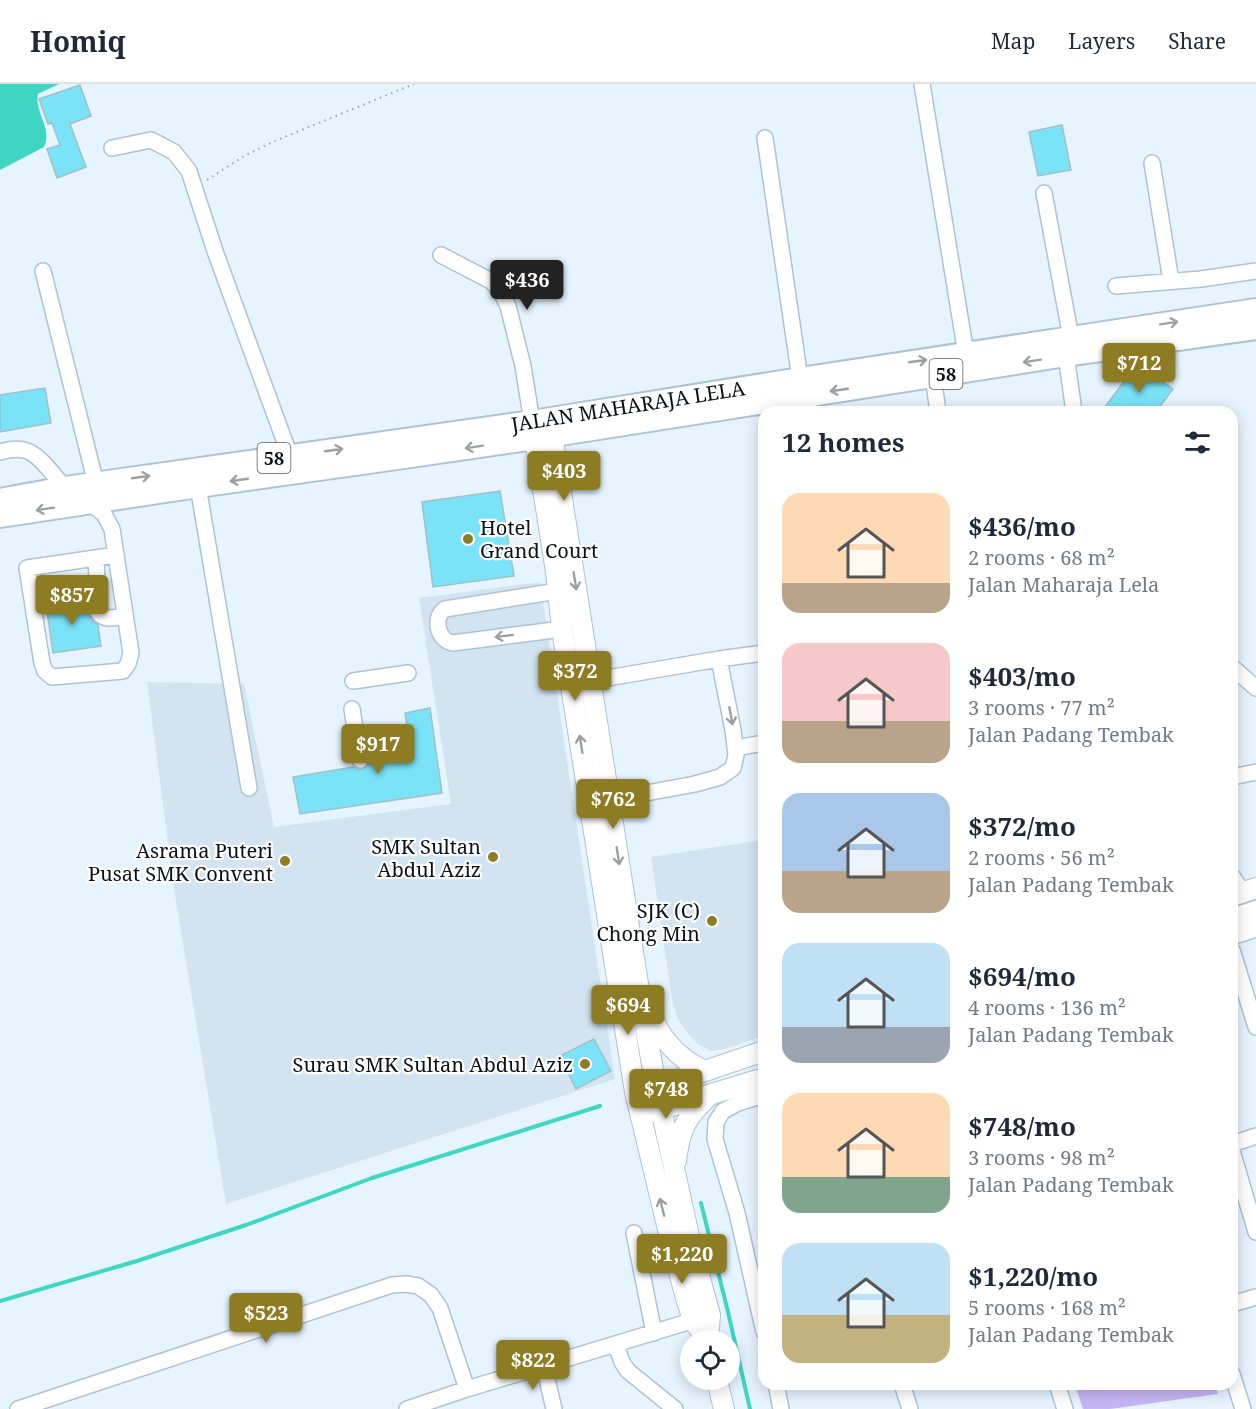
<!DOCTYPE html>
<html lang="en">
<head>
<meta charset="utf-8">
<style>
  :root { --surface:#fff; --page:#f6f6f7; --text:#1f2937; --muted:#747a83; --line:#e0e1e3; --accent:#8d7c22 }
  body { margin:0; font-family:"Noto Serif",serif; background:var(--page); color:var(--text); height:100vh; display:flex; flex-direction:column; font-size:22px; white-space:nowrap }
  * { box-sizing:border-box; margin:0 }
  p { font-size:20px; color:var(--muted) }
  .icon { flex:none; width:33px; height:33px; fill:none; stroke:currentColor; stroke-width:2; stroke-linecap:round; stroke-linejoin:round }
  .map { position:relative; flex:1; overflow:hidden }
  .sheet { position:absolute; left:758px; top:322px; width:480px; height:984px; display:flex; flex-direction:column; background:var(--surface); border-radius:18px; box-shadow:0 3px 15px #0003 }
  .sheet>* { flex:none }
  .buttons { position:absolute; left:680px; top:1246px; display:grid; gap:12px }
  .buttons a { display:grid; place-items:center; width:60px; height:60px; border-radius:50%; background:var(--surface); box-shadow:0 3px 15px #0003; font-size:30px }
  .price { position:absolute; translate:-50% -51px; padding:0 14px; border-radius:6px; background:var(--accent); color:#fff; font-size:20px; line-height:39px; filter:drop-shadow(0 2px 3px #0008) }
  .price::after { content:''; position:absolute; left:50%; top:36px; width:18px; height:14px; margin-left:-9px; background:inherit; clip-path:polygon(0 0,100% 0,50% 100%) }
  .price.on { background:#222; color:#fff }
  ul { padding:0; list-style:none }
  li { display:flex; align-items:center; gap:18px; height:150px; padding:0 24px }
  li span { display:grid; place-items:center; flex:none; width:168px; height:120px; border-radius:18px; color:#555 }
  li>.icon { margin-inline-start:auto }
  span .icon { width:72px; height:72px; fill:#fffc; stroke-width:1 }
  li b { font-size:26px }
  h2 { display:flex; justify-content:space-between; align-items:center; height:72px; padding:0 24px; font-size:26px }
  header { display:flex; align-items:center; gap:36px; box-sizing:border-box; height:84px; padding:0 30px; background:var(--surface); border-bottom:2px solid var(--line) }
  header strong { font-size:28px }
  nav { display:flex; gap:33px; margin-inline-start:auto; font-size:21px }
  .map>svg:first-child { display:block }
  .built { fill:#d2e3f1 }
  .green { fill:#c7b6f5 }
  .water { fill:#3fd6c4 }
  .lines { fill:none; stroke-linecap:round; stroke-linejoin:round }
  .stream { stroke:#3fd6c4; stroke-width:4 }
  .building { fill:#7ae3f8; stroke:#a0c0c6; stroke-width:1.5 }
  .minor-casing { stroke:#acc3d4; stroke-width:18 }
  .major-casing { stroke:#acc3d4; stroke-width:22 }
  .highway-casing { stroke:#acc3d4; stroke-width:26 }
  .path { stroke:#99a5ae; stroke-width:2; stroke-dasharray:1.5 4.5; stroke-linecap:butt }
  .minor { stroke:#fff; stroke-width:15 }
  .major { stroke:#fff; stroke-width:20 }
  .highway { stroke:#fff; stroke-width:22 }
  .oneway { stroke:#9da0a2 }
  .poi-dot { fill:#8d7c22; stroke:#fff; stroke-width:2 }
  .labels { text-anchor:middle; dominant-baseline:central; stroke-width:4.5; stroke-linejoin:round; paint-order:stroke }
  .shield { fill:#fff; stroke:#53585d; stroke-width:1.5 }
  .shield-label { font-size:18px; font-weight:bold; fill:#091117 }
  .street-label { font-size:20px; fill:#091117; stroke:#fff }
  .poi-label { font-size:20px; fill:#091117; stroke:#fff; text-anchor:end }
</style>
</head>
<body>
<header>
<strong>Homiq</strong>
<nav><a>Map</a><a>Layers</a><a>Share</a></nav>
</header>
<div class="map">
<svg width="1256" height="1325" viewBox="0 0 1256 1325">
  <rect width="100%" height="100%" fill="#e6f4ff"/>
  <path class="built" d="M540,498L615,995L226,1120L175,811L147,598L244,600L274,743L451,720L419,514Z
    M763,756V952L725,965L711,967L699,961L688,950L678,935L673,921L651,773Z"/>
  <path class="green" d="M1075,1301H1215L1218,1310L1110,1325H1083Z"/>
  <path class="water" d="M0,0H59L38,10C34,28 53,44 44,63L0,86Z"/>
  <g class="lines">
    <path class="stream" d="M701,1119L728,1228L750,1325
      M0,1217L137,1177L246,1141L372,1094L600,1022"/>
  </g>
  <path class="building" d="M80,1L91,32L70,40L86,83L57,94L47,65L60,61L52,39L48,40L39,15Z
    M1062,41L1071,86L1038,92L1029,48Z
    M1144,285L1173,305L1158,325L1155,322L1150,328H1101L1132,287L1139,292Z
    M45,304L51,339L0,348V311Z
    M500,407L514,492L433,503L422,418Z
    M86,514L89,530L93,537L98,541L101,562L53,569L46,520Z
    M430,624L442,709L300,730L293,693L353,683L357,685H362L369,680L412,672L405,629Z
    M594,955L611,987L576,1005L560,972Z"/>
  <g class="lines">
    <g class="minor-casing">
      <path id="minor" d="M922,0L966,270
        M765,54L800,295
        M112,64L151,56L174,68L189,87L216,170L290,372
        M1152,79L1171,197
        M1044,109L1071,254
        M441,171L491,197L500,206L508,222L523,282L532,338
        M43,187L96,400
        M1116,202L1201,195L1256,187
        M1066,271L1074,328
        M933,292L938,328
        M807,311L810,328
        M0,368C8,366 16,364 24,366C39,369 55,393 65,404
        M198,402L249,704
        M90,419L104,430L112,445L131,569L128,580L123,587L52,593L45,587L42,579L27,484L116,471
        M94,503L98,528C104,538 116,533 125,532
        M558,507L445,525C432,534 438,557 453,559L562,545
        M31,510L94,503L97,497L96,474
        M1232,583L1256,604
        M353,597L408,589
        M590,597L719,575L764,569
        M352,625L360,676
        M735,664L764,659
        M1232,693L1256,688
        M609,716L695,700L720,693L733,684L736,671L733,646L719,575
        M1232,792L1243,808
        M1232,853L1256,845
        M1232,866L1256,943
        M764,1011L738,1019L723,1027L716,1038L715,1055L737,1129L764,1248
        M1232,1060L1256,1052
        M1232,1067L1256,1148
        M634,1149L654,1249
        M1232,1220L1256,1213
        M616,1261L622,1278L628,1287L675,1325
        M544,1282L554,1325
        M1232,1290L1243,1325
        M776,1300L781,1325
        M902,1300L910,1325
        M1057,1300L1065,1325
        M18,1325L392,1201L406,1200L418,1202L431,1211L440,1224L467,1305
        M407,1325L467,1305L701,1234"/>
    </g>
    <g class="major-casing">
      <path id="major" d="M550,338L642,925L656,1002L691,1161L710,1231L708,1257
        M533,341L556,488L562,545L635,1008L670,1154L686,1214L693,1236L708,1257
        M1232,812L1256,804
        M1232,835L1256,827
        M649,926C659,953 678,975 705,987
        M644,1006L705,987L764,967
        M649,1029L764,994
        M676,1077C680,1045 685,1034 709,1012
        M717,1296L724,1325"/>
    </g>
    <g class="highway-casing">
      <path id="highway" d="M0,416L65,404L532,338L800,295L1256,226
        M0,432L198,402L390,375L535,354L1066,271L1256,244"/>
    </g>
    <path class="path" d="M207,96L244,72L277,56L414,0"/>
    <use href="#minor" class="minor"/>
    <use href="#major" class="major"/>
    <use href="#highway" class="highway"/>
  </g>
  <defs><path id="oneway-shaft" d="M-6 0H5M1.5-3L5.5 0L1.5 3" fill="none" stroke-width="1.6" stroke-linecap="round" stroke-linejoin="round" transform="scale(1.5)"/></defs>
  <g class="oneway">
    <use href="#oneway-shaft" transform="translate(1169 239) rotate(-9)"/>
    <use href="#oneway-shaft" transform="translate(918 277) rotate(-8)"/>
    <use href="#oneway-shaft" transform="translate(1032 277) rotate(171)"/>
    <use href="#oneway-shaft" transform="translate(839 306) rotate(172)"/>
    <use href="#oneway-shaft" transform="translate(474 363) rotate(171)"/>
    <use href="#oneway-shaft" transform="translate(334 366) rotate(-8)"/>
    <use href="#oneway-shaft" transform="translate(141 393) rotate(-8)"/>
    <use href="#oneway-shaft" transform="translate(239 396) rotate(172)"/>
    <use href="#oneway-shaft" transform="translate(45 425) rotate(171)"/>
    <use href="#oneway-shaft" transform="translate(575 497) rotate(81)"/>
    <use href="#oneway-shaft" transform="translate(504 552) rotate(173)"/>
    <use href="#oneway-shaft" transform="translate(731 632) rotate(79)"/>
    <use href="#oneway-shaft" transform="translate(581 660) rotate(-99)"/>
    <use href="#oneway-shaft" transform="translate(618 772) rotate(81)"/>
    <use href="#oneway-shaft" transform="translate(662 1123) rotate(-104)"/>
  </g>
  <g class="poi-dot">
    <circle cx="468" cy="455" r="6"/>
    <circle cx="493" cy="773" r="6"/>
    <circle cx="285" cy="777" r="6"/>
    <circle cx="712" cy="837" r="6"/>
    <circle cx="585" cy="980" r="6"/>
  </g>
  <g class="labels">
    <g class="shield">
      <rect x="929.5" y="275" width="33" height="30" rx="4.5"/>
      <rect x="257.5" y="359" width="33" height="30" rx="4.5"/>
    </g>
    <g class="shield-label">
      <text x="946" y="290">58</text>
      <text x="274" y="374">58</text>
    </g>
    <g class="street-label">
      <text transform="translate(628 322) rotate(-9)">JALAN MAHARAJA LELA</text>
    </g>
    <g class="poi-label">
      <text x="480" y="443" text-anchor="start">Hotel<tspan x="480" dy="23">Grand Court</tspan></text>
      <text x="481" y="762">SMK Sultan<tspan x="481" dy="23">Abdul Aziz</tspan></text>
      <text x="273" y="766">Asrama Puteri<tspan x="273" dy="23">Pusat SMK Convent</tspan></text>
      <text x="700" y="826">SJK (C)<tspan x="700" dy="23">Chong Min</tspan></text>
      <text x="573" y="980">Surau SMK Sultan Abdul Aziz</text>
    </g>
  </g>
</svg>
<div class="buttons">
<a><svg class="icon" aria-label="locate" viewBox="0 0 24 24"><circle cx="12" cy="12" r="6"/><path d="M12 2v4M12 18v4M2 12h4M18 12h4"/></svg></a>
</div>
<b class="price on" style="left:527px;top:227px">$436</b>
<b class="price" style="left:1139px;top:310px">$712</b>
<b class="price" style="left:564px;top:418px">$403</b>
<b class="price" style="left:72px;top:542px">$857</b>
<b class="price" style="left:575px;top:618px">$372</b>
<b class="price" style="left:378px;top:691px">$917</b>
<b class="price" style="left:613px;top:746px">$762</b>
<b class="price" style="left:628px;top:952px">$694</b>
<b class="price" style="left:666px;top:1036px">$748</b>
<b class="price" style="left:682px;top:1201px">$1,220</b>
<b class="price" style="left:266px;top:1260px">$523</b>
<b class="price" style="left:533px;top:1307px">$822</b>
<section class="sheet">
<h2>12 homes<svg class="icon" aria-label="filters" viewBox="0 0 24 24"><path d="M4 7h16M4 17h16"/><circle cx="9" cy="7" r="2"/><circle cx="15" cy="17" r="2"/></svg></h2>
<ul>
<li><span style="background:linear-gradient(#ffd9b3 75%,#b9a48a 0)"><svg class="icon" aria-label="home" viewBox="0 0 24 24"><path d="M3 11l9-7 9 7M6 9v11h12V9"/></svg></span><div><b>$436/mo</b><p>2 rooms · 68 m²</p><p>Jalan Maharaja Lela</p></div></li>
<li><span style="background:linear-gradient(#f6c9c9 65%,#b9a48a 0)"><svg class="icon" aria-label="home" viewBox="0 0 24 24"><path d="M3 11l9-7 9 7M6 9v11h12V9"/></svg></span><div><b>$403/mo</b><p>3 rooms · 77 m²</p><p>Jalan Padang Tembak</p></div></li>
<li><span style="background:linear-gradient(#a9c7e8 65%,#b9a48a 0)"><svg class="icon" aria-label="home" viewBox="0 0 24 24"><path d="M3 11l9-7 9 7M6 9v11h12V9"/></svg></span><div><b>$372/mo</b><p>2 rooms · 56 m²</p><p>Jalan Padang Tembak</p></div></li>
<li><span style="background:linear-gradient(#bfe0f5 70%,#9aa5b1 0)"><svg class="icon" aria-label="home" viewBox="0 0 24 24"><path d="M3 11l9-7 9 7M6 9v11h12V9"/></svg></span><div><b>$694/mo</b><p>4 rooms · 136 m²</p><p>Jalan Padang Tembak</p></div></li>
<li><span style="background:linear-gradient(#ffd9b3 70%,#7fa58c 0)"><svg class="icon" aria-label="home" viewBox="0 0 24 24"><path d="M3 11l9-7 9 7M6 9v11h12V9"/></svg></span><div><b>$748/mo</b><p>3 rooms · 98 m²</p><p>Jalan Padang Tembak</p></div></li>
<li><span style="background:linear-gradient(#bfe0f5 60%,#c2b280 0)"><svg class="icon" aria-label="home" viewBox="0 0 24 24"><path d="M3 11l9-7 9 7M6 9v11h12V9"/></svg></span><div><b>$1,220/mo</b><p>5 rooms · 168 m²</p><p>Jalan Padang Tembak</p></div></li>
</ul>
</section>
</div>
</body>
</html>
